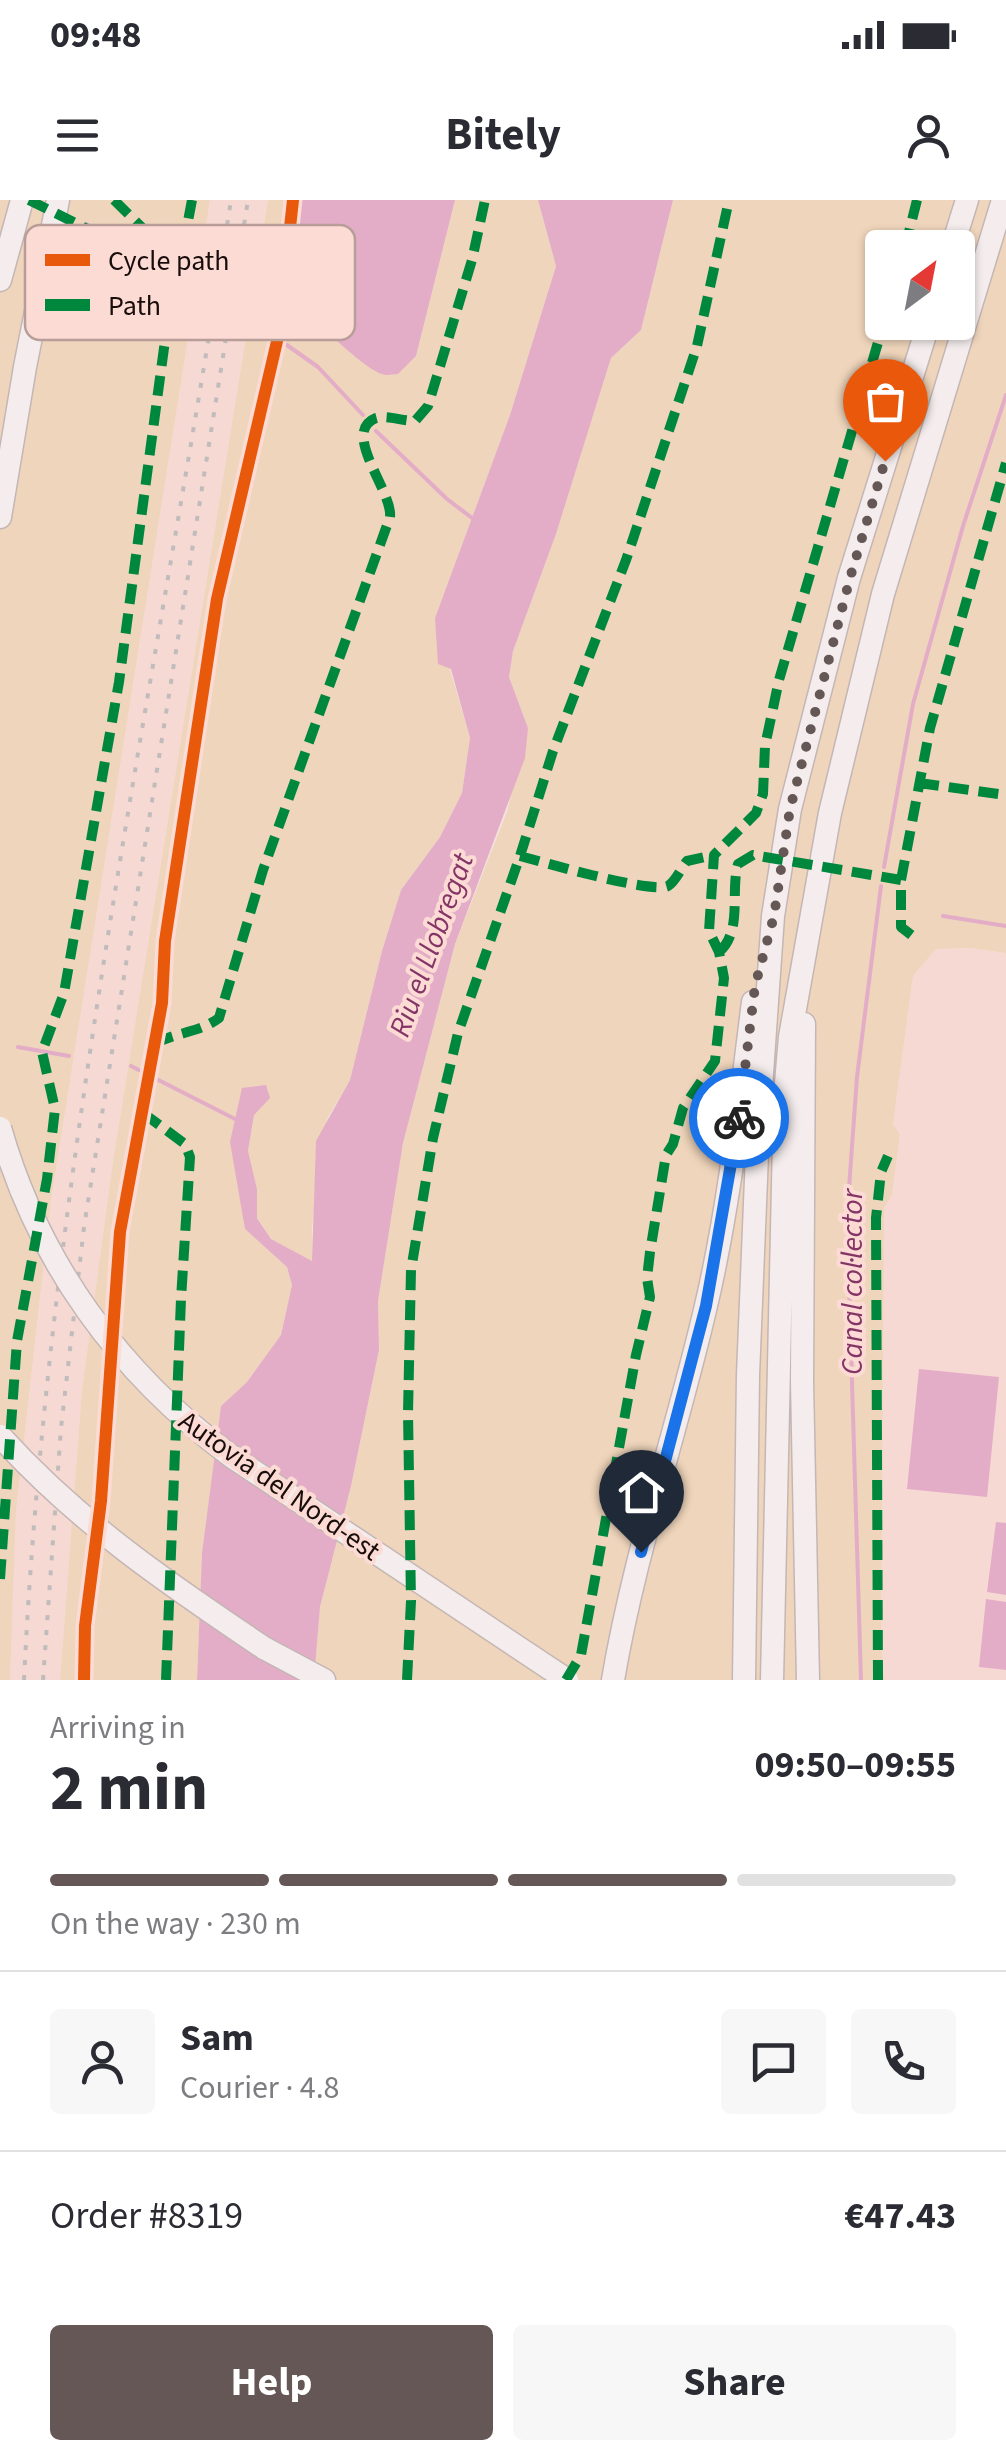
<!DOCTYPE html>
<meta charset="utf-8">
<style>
body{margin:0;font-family:"Source Sans 3",sans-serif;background:#f7f7f7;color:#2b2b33;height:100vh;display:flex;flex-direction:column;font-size:38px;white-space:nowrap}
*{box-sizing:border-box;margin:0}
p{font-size:32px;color:#7c7c81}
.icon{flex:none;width:55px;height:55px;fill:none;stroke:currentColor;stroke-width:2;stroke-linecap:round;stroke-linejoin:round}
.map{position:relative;height:1480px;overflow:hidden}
.details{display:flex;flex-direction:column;background:#fff;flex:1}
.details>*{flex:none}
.needle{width:65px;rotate:32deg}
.fabs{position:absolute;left:865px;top:30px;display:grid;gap:20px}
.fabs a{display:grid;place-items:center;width:110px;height:110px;border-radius:10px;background:#fff;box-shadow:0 2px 8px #0004;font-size:50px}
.pin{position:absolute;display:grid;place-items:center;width:85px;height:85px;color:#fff;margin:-102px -42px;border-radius:50% 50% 50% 0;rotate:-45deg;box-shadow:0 0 10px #0007}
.pin .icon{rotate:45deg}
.courier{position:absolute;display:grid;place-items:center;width:100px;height:100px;margin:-50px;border:8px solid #1a73e8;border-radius:50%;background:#fff;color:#222;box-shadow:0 2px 12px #0007}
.headline em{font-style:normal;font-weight:700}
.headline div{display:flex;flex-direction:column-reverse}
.headline{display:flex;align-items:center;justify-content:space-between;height:170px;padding:0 50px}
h1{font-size:65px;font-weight:700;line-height:75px}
.bar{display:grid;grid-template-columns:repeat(4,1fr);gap:15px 10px;align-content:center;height:120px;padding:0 50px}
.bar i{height:12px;border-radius:8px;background:#e1e1e2}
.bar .selected{background:#655755}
.bar p{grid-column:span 4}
.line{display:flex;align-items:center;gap:25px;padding:0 50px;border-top:2px solid #e1e1e2}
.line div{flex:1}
.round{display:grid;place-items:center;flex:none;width:105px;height:105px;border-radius:10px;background:#f7f7f7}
.primary-button{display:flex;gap:20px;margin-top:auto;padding:20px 50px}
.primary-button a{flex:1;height:115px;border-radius:10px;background:#655755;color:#fff;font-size:40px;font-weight:700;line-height:115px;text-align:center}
.primary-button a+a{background:#f7f7f7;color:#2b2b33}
.status{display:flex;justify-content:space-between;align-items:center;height:70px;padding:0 50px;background:#fff;direction:ltr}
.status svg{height:28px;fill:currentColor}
header{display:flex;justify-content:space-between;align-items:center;height:130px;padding:0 50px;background:#fff;font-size:45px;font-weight:700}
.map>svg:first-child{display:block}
.built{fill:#f7d9d3}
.green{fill:#efd5bb;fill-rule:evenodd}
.water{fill:#e3adc7}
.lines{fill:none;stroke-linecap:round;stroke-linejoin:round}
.stream{stroke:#e3adc7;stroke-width:4}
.highway-casing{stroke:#c4b6b5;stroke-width:25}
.highway{stroke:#f5eded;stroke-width:22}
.rail{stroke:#c0bcbb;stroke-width:4;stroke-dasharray:5 10;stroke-linecap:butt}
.highway-bridge-casing{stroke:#c4b6b5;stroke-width:25;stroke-linecap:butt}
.highway-bridge{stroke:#f5eded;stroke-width:22}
.quiet{stroke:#00873e;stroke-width:10;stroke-dasharray:20 10;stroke-linecap:butt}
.cycleway-casing{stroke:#fcdbd5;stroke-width:19}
.cycleway{stroke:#e8590c;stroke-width:12}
.done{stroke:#655755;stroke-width:10;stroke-dasharray:0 18}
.route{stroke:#1a73e8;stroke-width:12}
.labels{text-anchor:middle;stroke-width:8;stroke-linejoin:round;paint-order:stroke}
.street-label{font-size:28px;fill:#180d0b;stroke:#fcdbd5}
.water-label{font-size:30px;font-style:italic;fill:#853466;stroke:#fcdbd5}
.key{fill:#fcdbd5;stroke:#b89d98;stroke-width:2.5}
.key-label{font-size:28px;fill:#180d0b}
</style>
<div class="status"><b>09:48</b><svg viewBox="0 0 49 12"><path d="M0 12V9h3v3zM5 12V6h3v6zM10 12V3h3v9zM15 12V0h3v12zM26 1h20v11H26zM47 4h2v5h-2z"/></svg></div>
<header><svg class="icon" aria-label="menu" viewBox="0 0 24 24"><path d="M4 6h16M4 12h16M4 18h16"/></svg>Bitely<svg class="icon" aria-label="person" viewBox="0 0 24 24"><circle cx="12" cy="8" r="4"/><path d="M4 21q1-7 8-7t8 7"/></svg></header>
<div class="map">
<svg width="1006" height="1480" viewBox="0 0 1006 1480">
<rect width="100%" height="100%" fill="#f3e1de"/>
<path class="built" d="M 210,0 L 268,0 L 113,961 L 82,1190 L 60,1480 L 10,1480 L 16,1311 L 51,1000 Z
M 970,748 L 1006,753 L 1006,1480 L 884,1480 L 881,1437 L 883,1041 L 884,1008 L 892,995 L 900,934 L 893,924 L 913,776 L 936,749 Z"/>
<path class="green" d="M 0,0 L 210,0 L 51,1000 L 16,1311 L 10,1480 L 0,1480 Z
M 268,0 L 299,0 L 295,31 L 382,174 L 397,174 L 416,156 L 455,0 L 538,0 L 556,66 L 510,215 L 435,418 L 470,538 L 462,593 L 440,637 L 401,690 L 382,751 L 350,880 L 327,919 L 317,981 L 312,1029 L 313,1062 L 271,1039 L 257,1017 L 257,989 L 248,951 L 254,915 L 242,889 L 241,998 L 245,1029 L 287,1067 L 292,1085 L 281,1135 L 247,1182 L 221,1206 L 202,1353 L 197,1480 L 60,1480 L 82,1190 L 113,961 Z
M 673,0 L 1006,0 L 1006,753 L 970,748 L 936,749 L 913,776 L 893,924 L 900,934 L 892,995 L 884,1008 L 881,1437 L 884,1480 L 314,1480 L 320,1407 L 351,1286 L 379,1150 L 378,1101 L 403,943 L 455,744 L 507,612 L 528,528 L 509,477 L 513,451 L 556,334 L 611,158 L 641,130 ZM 882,48 L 958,48 L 958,122 L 882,122 Z"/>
<path class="water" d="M 299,0 L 455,0 L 416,156 L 398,174 C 392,174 387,176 382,174 C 364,169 302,111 297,94 C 290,66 295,29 299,0 Z
M 538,0 L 673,0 L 641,130 L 611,158 L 556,334 L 513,451 L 509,477 L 528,528 L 525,558 L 455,744 L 403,943 L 378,1101 L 379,1150 L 351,1286 L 320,1407 L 314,1480 L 197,1480 L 202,1353 L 221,1206 L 247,1182 L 281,1135 L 292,1085 L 287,1067 L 245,1029 L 230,942 L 242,888 L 266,885 L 270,898 L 254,915 L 248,951 L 257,989 L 257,1018 L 271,1039 L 312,1061 L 316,941 L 350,880 L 382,751 L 401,690 L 440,637 L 462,593 L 470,538 L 451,469 L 438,464 L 435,418 L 510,215 L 556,66 Z
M 919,1169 L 999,1177 L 987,1297 L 907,1289 Z
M 996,1322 L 1006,1323 L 1006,1395 L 987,1392 Z
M 986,1399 L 1006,1402 L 1006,1470 L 979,1467 Z"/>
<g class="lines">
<path class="stream" d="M 86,24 L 191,80
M 253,121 L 318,167 L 363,215
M 376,231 L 447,299 L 476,321
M 884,667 L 913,504 L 963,326 L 1006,195
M 943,716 L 1006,726
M 18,847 L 69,856
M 131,866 L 235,919
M 861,1480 L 847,1016 L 857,877 L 881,686"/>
<g class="highway-casing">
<path id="highway" d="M 952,48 L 967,0
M 0,80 L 22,0
M 0,317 L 25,167 L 58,0
M 804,824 L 802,1181 L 808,1480
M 264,1448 L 324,1480
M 613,1480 C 634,1355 676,1234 705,1110 C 729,1009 740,905 753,802
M 744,1480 L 748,1175 L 758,930 L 773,716 L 790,609 L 849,378 L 929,122
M 772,1480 L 785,895 L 790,837 L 830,613 L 883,394 L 1003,0"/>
</g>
<use href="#highway" class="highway"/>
<path class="rail" d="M 24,1480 C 48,982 154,492 231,0
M 43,1480 L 61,1228 L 84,1027 L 248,0"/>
<g class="highway-bridge-casing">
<path id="highway-bridge" d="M 0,928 C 38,1062 119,1173 231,1256 L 567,1480
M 0,1236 C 79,1323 167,1383 264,1448"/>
</g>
<use href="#highway-bridge" class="highway-bridge"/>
<path class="quiet" d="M 29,0 L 178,74 L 278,134
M 114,0 L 180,65
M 905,48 L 917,0
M 919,583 L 1006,595
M 520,656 C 543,662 652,694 668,686 C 676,681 681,668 687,661 L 714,655
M 901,680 L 930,528 L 1006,263
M 719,752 C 743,731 730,692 738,664 L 753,655 L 901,680 L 901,727 L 919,741
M 154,844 C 176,832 199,833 219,818 L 263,670 L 390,317 C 393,291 340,232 376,218 C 386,215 403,221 415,221 L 428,206 L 472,60 L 485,0
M 143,913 L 185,944 L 190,957 L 181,1099 L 166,1480
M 0,1379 L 17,1141 L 47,979 L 55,909 L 42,852 L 64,793 L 119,482 L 164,148 L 192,0
M 407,1480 L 411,1401 L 408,1213 L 411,1070 L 433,938 L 458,833 L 520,656 L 553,551 L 626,360 L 697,146 L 729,0
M 566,1480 L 581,1455 L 636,1155 L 650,1097 L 647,1078 L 650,1052 L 666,955 L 673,944 L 683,908 L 715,861 L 724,778 L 719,752 L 709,731 L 714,655 L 756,613 L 763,594 L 765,546 L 779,480 L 884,122
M 878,1480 L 876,1018 L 881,972 L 888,956"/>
<g class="cycleway-casing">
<path id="cycleway" d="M 84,1480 L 85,1426 L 101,1301 L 120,1032 L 162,803 L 165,741 L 217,399 L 278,137 L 293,0"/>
</g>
<use href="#cycleway" class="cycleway"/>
</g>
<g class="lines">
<path class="done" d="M 739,918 L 755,786 L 774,716 L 790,609 L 850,378 L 885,261"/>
<path class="route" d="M 641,1352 L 706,1106 L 739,918"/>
</g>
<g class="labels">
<g class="street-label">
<text transform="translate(280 1285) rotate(35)" y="10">Autovia del Nord-est</text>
</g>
<g class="water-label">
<text transform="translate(431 745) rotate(-70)" y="10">Riu el Llobregat</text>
<text transform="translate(852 1082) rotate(-90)" y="10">Canal col·lector</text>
</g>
</g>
<rect x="25" y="25" width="330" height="115" rx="15" class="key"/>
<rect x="45" y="54" width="45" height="12" fill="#e8590c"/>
<rect x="45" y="99" width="45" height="12" fill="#00873e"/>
<g class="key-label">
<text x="108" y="70">Cycle path</text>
<text x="108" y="115">Path</text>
</g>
</svg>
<div class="fabs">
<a><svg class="needle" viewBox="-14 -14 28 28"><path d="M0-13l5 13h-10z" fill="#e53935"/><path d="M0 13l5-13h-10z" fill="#7c7c81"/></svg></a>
</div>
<div class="pin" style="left:885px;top:261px;background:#ea580c"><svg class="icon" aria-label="bag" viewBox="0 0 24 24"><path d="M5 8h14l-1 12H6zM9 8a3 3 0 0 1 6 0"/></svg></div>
<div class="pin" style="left:641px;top:1352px;background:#1f2937"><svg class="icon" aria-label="home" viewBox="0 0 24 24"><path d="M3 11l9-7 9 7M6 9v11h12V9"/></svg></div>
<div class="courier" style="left:739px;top:918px"><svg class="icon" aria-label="bike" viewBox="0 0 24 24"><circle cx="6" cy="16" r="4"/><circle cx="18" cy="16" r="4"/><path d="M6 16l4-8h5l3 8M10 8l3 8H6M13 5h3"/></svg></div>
</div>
<section class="details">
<div class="headline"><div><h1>2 min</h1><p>Arriving in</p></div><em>09:50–09:55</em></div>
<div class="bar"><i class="selected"></i><i class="selected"></i><i class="selected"></i><i></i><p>On the way · 230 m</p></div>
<div class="line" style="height:180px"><a class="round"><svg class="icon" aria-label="person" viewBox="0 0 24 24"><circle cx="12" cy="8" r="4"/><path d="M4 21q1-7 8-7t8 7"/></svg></a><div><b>Sam</b><p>Courier · 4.8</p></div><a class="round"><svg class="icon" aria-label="chat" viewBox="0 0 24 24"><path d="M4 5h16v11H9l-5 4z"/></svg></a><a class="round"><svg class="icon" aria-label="phone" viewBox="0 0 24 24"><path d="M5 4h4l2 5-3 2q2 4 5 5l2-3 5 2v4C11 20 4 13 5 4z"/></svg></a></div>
<div class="line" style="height:130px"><div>Order #8319</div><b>€47.43</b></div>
<div class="primary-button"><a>Help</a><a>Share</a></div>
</section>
